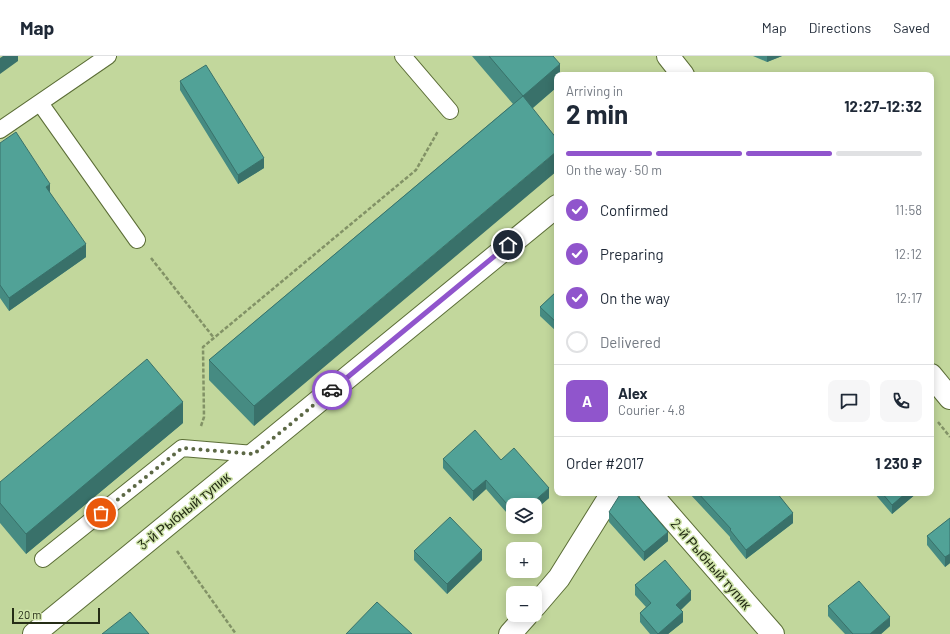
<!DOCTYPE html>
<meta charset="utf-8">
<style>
body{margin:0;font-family:Barlow,sans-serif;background:#f6f6f7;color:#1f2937;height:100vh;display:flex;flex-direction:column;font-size:15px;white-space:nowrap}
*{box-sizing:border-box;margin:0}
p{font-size:13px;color:#747a83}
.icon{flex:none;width:22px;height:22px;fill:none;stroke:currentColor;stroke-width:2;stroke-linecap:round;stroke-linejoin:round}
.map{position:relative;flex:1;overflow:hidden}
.details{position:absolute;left:554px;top:16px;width:380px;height:424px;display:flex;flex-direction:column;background:#fff;border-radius:8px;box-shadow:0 2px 10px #0003}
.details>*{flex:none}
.buttons{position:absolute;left:506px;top:442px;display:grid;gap:8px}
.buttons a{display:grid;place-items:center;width:36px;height:36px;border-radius:8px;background:#fff;box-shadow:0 2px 10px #0003;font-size:20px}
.scale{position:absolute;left:12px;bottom:10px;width:88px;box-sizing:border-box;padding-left:4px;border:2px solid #252d16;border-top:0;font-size:11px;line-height:14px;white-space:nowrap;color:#252d16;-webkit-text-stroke:3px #cfe4a9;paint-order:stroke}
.pin{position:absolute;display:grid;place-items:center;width:34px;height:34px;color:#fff;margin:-17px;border:2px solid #fff;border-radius:50%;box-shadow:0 1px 4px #0007}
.courier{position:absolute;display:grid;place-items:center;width:40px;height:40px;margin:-20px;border:3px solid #9055cc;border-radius:50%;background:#fff;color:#222;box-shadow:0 1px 5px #0007}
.overview em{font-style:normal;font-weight:700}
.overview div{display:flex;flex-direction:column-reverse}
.overview{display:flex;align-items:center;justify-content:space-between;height:68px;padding:0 12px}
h1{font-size:26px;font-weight:700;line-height:30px}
.bar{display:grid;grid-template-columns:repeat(4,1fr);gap:6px 4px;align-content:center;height:48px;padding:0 12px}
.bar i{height:5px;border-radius:3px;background:#e0e1e3}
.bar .current{background:#9055cc}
.bar p{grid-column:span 4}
.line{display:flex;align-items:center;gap:10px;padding:0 12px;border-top:1px solid #e0e1e3}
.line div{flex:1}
.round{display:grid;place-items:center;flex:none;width:42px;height:42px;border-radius:8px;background:#f6f6f7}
ol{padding:0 12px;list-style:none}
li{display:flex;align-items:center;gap:12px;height:44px}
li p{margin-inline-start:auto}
li .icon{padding:4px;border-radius:50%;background:#9055cc;color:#fff;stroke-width:4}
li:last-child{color:#747a83}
li i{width:22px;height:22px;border:2px solid #e0e1e3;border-radius:50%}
header{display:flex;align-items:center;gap:24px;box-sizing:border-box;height:56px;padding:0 20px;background:#fff;border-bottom:1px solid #e0e1e3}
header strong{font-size:19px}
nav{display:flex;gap:22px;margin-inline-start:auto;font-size:14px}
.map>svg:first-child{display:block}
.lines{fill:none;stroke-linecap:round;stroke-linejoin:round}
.service-casing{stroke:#5b6d36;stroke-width:18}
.minor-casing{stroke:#5b6d36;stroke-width:24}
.tertiary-casing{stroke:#5b6d36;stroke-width:24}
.path{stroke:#829266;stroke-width:2.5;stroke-dasharray:4 2;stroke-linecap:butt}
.service{stroke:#fff;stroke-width:16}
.minor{stroke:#fff;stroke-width:22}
.tertiary{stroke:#fff;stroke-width:22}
.wall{fill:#468b82}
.shaded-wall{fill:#39716a}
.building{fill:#51a297;stroke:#39716a}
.done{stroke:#5c6845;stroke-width:4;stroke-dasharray:0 7.2}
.route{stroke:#9055cc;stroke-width:5}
.labels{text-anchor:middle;stroke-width:3;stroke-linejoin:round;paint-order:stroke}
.street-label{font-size:14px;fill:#252d16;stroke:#cfe4a9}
</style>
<header>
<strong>Map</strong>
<nav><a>Map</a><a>Directions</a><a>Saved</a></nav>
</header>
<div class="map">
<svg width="950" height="578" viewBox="0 0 950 578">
<rect width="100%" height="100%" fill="#c2d79c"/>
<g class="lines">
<g class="service-casing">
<path id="service" d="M 403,0 L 450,55
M 40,47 L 137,184
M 0,74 L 108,0
M 43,503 L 182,392 L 254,398"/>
</g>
<g class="minor-casing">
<path id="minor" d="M 650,437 L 773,578
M 535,550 L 559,522 L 612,437
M 34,578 L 557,150
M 510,578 L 527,559"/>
</g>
<g class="tertiary-casing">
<path id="tertiary" d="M 668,0 L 683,19
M 931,319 L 950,342"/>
</g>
<path class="path" d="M 151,202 L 214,282
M 938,366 L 950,381
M 201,370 L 204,361 L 203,291 L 416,114 L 438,75
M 177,495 L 236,578"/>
<use href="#service" class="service"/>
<use href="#minor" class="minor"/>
<use href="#tertiary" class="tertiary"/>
</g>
<path class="wall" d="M 472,0 L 553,0 L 560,19 L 557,31 L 533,52 L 254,370 L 209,324 L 209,304 L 513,48 Z
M 753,0 L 782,0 L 767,6 Z
M 180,25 L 264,112 L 238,128 L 180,34 Z
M 0,87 L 50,137 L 86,201 L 9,255 L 0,242 Z
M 557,235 L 557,276 L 540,260 L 540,251 Z
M 183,367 L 26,498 L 0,467 L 0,426 Z
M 443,403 L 501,404 L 549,442 L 535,454 L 535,449 L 513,449 L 513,464 L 486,433 L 473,445 L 443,412 Z
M 689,437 L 777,437 L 793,467 L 746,503 L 730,483 L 730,481 Z
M 874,437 L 917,437 L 892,458 Z
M 609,456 L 668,485 L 644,505 L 609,466 Z
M 950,462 L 950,507 L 945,511 L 927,489 L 927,480 Z
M 414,495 L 482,504 L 447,538 L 414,504 Z
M 635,529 L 691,544 L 681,554 L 683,566 L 668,578 L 650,578 L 640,566 L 640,557 L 646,551 L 635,539 Z
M 828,550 L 890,570 L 881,578 L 845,578 L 828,560 Z"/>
<path class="shaded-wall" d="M 3,0 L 18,0 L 18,5 L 0,18 L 0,2 Z
M 767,0 L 782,0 L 767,6 Z
M 560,8 L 560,19 L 557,19 L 557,31 L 523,60 L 523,40 Z
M 557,95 L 557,115 L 254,370 L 254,350 Z
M 264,102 L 264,112 L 238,128 L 238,119 Z
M 50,128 L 50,141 L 46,131 Z
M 86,188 L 86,201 L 9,255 L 9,242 Z
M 183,346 L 183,367 L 26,498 L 26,478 Z
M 486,424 L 486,433 L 473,445 L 473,435 Z
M 549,432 L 549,442 L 535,454 L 535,449 L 530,449 Z
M 906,437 L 917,437 L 892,458 L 892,449 Z
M 793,457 L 793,467 L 746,503 L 746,494 Z
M 668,476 L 668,485 L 644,505 L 644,496 Z
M 482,494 L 482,504 L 447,538 L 447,528 Z
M 950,498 L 950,507 L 945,511 L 945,501 Z
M 691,535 L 691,544 L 676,558 L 676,549 Z
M 683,556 L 683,566 L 668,578 L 658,578 Z
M 890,561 L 890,570 L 881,578 L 870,578 Z"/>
<path class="building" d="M 489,0 L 553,0 L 560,8 L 523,40 Z
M 206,9 L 264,102 L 238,119 L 180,25 Z
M 523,40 L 557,83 L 557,95 L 254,350 L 209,304 Z
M 16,76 L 50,128 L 46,131 L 86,188 L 9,242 L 0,229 L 0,87 Z
M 557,235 L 557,267 L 540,251 Z
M 147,303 L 183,346 L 26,478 L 0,447 L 0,426 Z
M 475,374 L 501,404 L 514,392 L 549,432 L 530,449 L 513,449 L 513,455 L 486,424 L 473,435 L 443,403 Z
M 621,437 L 635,437 L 668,476 L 644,496 L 609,456 Z
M 698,437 L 777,437 L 793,457 L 746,494 L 730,474 L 731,473 Z
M 882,437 L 906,437 L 892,449 Z
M 450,461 L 482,494 L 447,528 L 414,495 Z
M 950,462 L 950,498 L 945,501 L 927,480 Z
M 665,504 L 691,535 L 676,549 L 683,556 L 658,578 L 640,557 L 651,547 L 635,529 Z
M 859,525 L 890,561 L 870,578 L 853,578 L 828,550 Z
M 377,546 L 412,578 L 346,578 Z
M 130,556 L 149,578 L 102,578 Z"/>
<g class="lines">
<path class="done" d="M 101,457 L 182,392 L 254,398 L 332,334"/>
<path class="route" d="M 332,334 L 508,189"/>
</g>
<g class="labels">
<g class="street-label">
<text transform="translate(184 455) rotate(-39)" y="5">3-й Рыбный тупик</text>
<text transform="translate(711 508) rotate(49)" y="5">2-й Рыбный тупик</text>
</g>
</g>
</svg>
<div class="buttons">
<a><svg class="icon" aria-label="layers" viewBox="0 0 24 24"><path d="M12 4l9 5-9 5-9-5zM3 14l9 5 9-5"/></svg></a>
<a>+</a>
<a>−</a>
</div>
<div class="scale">20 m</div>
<div class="pin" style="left:101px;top:457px;background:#ea580c"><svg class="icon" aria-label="bag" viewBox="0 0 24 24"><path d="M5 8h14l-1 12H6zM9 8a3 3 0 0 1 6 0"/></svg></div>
<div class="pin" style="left:508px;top:189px;background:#1f2937"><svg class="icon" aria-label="home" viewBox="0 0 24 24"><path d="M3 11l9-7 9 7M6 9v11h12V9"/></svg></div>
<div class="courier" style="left:332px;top:334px"><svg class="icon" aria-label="car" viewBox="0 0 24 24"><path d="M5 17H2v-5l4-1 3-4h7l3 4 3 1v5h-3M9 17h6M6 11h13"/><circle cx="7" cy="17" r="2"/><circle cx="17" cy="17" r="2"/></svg></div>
<section class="details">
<div class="overview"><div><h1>2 min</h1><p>Arriving in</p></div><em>12:27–12:32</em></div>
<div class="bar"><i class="current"></i><i class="current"></i><i class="current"></i><i></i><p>On the way · 50 m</p></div>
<ol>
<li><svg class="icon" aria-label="check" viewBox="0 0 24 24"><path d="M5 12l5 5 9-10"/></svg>Confirmed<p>11:58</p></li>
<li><svg class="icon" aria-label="check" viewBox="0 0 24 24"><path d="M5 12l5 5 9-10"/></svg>Preparing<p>12:12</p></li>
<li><svg class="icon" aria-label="check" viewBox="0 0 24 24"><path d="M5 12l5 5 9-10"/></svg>On the way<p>12:17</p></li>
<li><i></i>Delivered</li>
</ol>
<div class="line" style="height:72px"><b class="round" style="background:#9055cc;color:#fff">A</b><div><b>Alex</b><p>Courier · 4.8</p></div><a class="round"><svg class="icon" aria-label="chat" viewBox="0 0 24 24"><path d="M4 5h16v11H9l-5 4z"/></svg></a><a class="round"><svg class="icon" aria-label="phone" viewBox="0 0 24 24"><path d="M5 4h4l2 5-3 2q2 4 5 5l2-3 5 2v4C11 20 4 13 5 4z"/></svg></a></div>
<div class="line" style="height:52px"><div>Order #2017</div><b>1 230 ₽</b></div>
</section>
</div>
